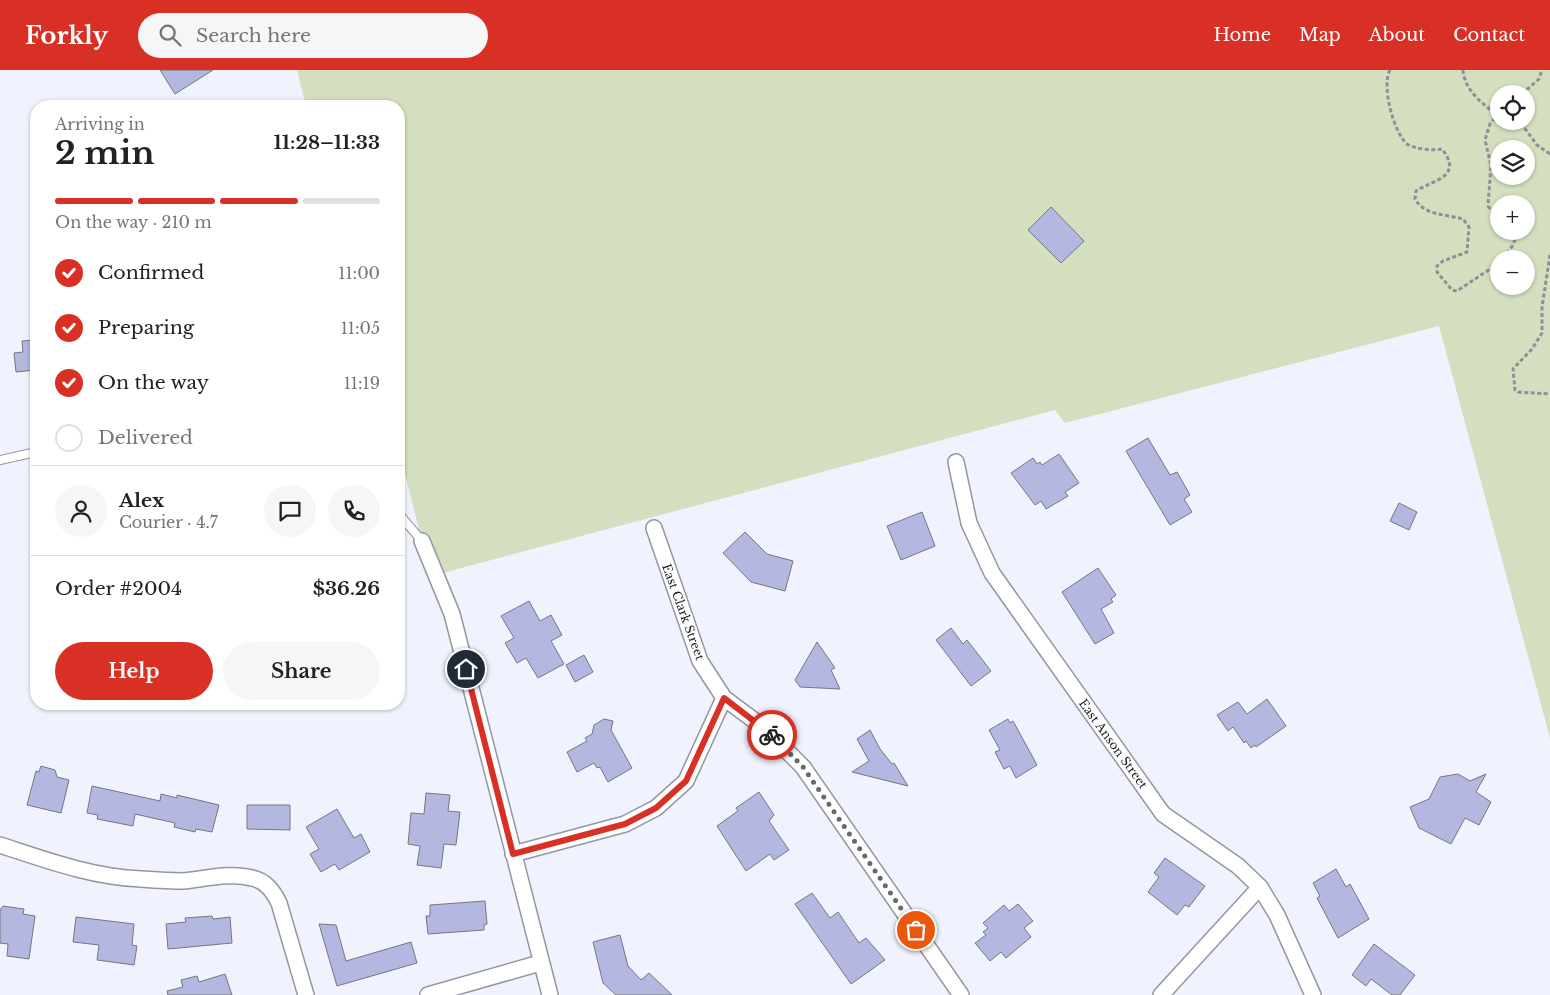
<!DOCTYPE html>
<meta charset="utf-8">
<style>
body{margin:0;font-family:"Libre Baskerville",serif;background:#f6f6f6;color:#222;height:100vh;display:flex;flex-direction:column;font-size:19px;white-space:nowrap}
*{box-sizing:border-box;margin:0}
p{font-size:16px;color:#767676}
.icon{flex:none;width:28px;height:28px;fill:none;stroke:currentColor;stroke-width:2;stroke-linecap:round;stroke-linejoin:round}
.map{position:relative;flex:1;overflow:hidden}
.details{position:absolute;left:30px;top:30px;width:375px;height:610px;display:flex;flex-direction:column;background:#fff;border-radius:20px;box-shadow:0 1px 4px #0004}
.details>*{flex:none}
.controls{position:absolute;left:1490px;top:15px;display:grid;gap:10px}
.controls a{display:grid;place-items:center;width:45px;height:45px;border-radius:50%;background:#fff;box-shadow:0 1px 4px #0004;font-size:25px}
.pin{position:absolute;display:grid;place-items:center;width:42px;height:42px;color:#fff;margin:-21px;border:2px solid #fff;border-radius:50%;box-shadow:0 1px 5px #0007}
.courier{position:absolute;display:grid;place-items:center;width:50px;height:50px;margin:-25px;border:4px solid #d93025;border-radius:50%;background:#fff;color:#222;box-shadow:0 1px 6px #0007}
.overview em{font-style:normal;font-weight:800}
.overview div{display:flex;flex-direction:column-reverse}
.overview{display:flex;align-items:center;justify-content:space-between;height:85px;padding:0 25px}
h1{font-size:32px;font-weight:800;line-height:38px}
.bar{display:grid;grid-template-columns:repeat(4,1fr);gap:8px 5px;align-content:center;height:60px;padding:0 25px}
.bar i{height:6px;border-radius:4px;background:#e0e0e0}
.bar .selected{background:#d93025}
.bar p{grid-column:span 4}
.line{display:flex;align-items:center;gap:12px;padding:0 25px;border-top:1px solid #e0e0e0}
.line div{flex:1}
.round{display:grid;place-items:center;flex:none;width:52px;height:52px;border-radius:26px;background:#f6f6f6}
ol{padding:0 25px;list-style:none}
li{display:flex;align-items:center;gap:15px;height:55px}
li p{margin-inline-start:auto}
li .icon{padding:5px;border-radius:50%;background:#d93025;color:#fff;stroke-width:4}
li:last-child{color:#767676}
li i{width:28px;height:28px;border:2px solid #e0e0e0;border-radius:50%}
.primary-button{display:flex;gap:10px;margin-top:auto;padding:10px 25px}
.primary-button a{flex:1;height:58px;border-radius:30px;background:#d93025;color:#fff;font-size:20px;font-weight:800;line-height:58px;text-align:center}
.primary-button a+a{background:#f6f6f6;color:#222}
header{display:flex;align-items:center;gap:30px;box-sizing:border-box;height:70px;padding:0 25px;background:#d93025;color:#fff}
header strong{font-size:24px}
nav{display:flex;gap:28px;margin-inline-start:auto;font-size:18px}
.search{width:350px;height:45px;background:#f6f6f6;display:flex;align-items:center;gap:12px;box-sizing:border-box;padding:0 18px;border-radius:28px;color:#767676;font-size:19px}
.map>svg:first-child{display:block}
.green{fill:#d3dfbe;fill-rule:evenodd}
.building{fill:#b4b8e0;stroke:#757681}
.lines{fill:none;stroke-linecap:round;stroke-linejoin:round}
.lane-casing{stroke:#9397a1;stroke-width:10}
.street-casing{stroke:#9397a1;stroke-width:18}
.path{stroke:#8d9097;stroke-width:3;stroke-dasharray:4 2.5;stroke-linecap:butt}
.lane{stroke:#fff;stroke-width:8}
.street{stroke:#fff;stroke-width:15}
.done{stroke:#66686e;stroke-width:5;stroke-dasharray:0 9}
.route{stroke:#d93025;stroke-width:6}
.labels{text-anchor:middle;stroke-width:4;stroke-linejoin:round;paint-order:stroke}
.street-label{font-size:12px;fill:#1b1d21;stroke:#fff}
</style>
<header>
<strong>Forkly</strong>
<div class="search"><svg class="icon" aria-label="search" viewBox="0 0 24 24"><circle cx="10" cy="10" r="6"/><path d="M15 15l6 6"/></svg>Search here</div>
<nav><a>Home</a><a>Map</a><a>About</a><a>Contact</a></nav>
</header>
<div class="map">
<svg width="1550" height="925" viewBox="0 0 1550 925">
<rect width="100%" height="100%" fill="#f0f3fd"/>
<path class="green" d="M 297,0 L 1550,0 L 1550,668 L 1439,256 L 1065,353 L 1055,340 L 435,505 L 422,471 L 399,380 L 399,36 L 306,36 ZM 1499,24 L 1526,24 L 1526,51 L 1499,51 ZM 1499,79 L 1526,79 L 1526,106 L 1499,106 ZM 1499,134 L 1526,134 L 1526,161 L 1499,161 ZM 1499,189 L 1526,189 L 1526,216 L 1499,216 Z"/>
<path class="building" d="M 160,0 L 213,0 L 175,24 Z
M 1051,137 L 1084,171 L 1061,193 L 1028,160 Z
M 36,270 L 36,300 L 16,302 L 14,283 L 23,282 L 22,271 Z
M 1148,368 L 1170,405 L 1177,402 L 1190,425 L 1184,429 L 1192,442 L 1170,455 L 1126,381 Z
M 1059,384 L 1079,413 L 1065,422 L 1068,426 L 1046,439 L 1041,431 L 1035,435 L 1011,403 L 1033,388 L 1037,394 L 1040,392 L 1042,395 Z
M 1399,433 L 1417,442 L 1409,460 L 1390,451 Z
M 922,442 L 935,476 L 901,490 L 887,456 Z
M 745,462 L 767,484 L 793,491 L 785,521 L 751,512 L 723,483 Z
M 1098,498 L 1116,525 L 1111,529 L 1113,532 L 1101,539 L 1114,563 L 1095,574 L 1062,522 Z
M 529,531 L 540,551 L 551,545 L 562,565 L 551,571 L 564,594 L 538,608 L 526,588 L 517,593 L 505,573 L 514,568 L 501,546 Z
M 951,558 L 963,574 L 967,570 L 991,601 L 971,616 L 936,570 Z
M 817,572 L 835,598 L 831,600 L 840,619 L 800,617 L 795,610 Z
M 584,585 L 593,602 L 575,612 L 566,595 Z
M 1267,629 L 1286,656 L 1256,677 L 1255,675 L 1251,678 L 1246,671 L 1244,673 L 1233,657 L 1228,661 L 1217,645 L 1238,632 L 1247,644 Z
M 604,649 L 613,651 L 611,660 L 632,698 L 608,712 L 600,697 L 597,698 L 594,693 L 577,702 L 567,682 L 587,671 L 585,668 L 592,664 L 594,655 Z
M 1008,649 L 1010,653 L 1013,651 L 1037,695 L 1016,708 L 1010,696 L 1004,699 L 995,682 L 1000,680 L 989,660 Z
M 870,660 L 880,679 L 892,694 L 894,693 L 908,716 L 852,702 L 869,691 L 857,669 Z
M 41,696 L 55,700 L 57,707 L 69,710 L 61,743 L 27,735 L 36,701 L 39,702 Z
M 1458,704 L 1470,711 L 1486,704 L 1476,722 L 1491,732 L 1479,755 L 1465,748 L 1451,774 L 1419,758 L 1410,737 L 1429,729 L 1440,707 Z
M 92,716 L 160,731 L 161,724 L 177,728 L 177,725 L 219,735 L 212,762 L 196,759 L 195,762 L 174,757 L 175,753 L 135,744 L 133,756 L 97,749 L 98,745 L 87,743 Z
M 759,722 L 774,745 L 769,751 L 789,780 L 774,790 L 770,784 L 746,801 L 717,756 L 738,741 L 736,738 Z
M 426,723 L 450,725 L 448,741 L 460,742 L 456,775 L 444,774 L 441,798 L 417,795 L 420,776 L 408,774 L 411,743 L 424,744 Z
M 247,735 L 290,735 L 290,760 L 247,759 Z
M 337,739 L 354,768 L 361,764 L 370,782 L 339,800 L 335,794 L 321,802 L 310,784 L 319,779 L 306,757 Z
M 1165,788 L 1205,816 L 1189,837 L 1185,835 L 1177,845 L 1148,822 L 1159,807 L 1154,803 Z
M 1336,799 L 1346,817 L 1350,814 L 1369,849 L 1338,868 L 1317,828 L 1320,826 L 1313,813 Z
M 812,823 L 830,848 L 838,842 L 859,873 L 866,868 L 885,890 L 851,914 L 795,834 Z
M 485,831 L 487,854 L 484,855 L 484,860 L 428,864 L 426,846 L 430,846 L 430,835 Z
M 1018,834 L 1033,851 L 1024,858 L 1031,867 L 1006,888 L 1001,882 L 990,891 L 975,873 L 986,865 L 983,862 L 988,858 L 983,853 L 1004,835 L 1009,841 Z
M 3,836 L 24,839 L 23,844 L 35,846 L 29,889 L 7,886 L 8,874 L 0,873 L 0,840 Z
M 212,846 L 213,849 L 230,847 L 232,873 L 168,879 L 166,854 L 186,852 L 185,848 Z
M 76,847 L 134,854 L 132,875 L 137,876 L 134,895 L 97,890 L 99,875 L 73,872 Z
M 319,854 L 336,855 L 346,891 L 411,872 L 417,893 L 337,916 Z
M 620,865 L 628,896 L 641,910 L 649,903 L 672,925 L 616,925 L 603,913 L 593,872 Z
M 1374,874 L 1415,905 L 1400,925 L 1392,925 L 1371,909 L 1366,916 L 1352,905 Z
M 225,904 L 232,925 L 168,925 L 167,921 L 183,917 L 181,910 L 197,906 L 199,912 Z"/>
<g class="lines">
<g class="lane-casing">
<path id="lane" d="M 0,390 L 36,382
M 399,444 L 422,471"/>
</g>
<g class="street-casing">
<path id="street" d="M 956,392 L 969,453 L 992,503 L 1163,744 L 1238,796 L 1260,817 L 1277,845 L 1313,925
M 654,458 L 700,591 L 724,628 L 763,657 L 803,697 L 961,925
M 422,471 L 452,544 L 550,925
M 0,775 C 46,790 92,807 141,809 C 155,810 169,811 183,811 C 204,809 231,802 252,808 C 266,811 273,821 279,833 L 306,925
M 513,784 L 625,754 L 656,738 L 686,711 L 724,628
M 428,925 L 540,893
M 1161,925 L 1260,817"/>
</g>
<path class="path" d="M 1390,0 C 1381,16 1394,63 1407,74 C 1414,79 1434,81 1442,79 C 1464,107 1433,110 1416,121 L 1415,129 C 1425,146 1446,144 1463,149 L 1469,157 L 1467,182 L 1443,191 L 1437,196 L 1437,202 L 1452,220 L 1457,221 L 1499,193
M 1463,0 C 1464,19 1483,36 1498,44
M 1522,24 L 1539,9 L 1542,0
M 1499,43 L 1490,54 L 1485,70 L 1491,95 L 1488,136 L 1492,142 L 1499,145
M 1514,51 L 1523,56 L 1537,75 L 1550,84
M 1526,139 L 1530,140 L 1531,144 L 1526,150
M 1550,185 L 1542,237 L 1542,263 L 1532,279 L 1513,299 L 1515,320 L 1518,322 L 1550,324
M 1503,189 L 1513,175 L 1518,161"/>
<use href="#lane" class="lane"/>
<use href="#street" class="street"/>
</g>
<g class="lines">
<path class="done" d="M 772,665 L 803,697 L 916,860"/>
<path class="route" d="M 466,599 L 513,784 L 625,754 L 656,738 L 686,711 L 724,628 L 772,665"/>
</g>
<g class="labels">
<g class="street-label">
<text transform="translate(683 542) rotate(70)" y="4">East Clark Street</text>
<text transform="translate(1113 674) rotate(54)" y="4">East Anson Street</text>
</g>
</g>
</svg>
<div class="controls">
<a><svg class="icon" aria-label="locate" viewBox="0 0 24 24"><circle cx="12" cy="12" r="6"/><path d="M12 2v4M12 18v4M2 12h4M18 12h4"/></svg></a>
<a><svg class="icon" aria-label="layers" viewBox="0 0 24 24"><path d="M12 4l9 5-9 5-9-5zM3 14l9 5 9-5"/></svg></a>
<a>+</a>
<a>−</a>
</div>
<div class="pin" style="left:916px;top:860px;background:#ea580c"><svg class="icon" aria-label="bag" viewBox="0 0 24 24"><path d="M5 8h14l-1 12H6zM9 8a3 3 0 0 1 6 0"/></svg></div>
<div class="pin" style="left:466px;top:599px;background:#1f2937"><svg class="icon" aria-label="home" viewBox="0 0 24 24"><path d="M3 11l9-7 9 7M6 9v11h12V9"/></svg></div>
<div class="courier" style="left:772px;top:665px"><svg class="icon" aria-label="bike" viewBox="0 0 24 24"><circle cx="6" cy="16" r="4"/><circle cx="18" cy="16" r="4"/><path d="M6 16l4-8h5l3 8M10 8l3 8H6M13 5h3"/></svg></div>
<section class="details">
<div class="overview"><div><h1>2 min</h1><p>Arriving in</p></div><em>11:28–11:33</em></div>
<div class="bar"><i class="selected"></i><i class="selected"></i><i class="selected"></i><i></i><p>On the way · 210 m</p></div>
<ol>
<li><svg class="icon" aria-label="check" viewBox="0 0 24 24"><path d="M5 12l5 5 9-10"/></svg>Confirmed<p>11:00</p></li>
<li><svg class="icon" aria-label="check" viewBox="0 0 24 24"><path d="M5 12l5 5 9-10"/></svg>Preparing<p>11:05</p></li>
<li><svg class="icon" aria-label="check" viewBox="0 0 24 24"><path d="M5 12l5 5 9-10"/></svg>On the way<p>11:19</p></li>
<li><i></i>Delivered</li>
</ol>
<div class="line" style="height:90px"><a class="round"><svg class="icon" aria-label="person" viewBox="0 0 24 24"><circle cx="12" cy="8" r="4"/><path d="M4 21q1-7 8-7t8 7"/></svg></a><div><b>Alex</b><p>Courier · 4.7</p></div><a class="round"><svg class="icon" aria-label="chat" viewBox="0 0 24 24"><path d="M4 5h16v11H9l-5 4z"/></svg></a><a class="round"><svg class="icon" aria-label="phone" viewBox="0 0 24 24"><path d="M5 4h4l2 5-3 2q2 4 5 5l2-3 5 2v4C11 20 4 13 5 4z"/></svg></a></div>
<div class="line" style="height:65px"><div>Order #2004</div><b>$36.26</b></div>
<div class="primary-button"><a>Help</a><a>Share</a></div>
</section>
</div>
